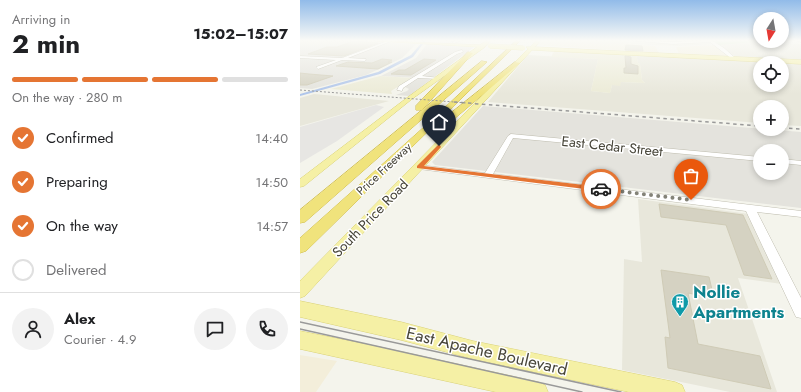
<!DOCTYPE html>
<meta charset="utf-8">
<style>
body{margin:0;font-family:Jost,sans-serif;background:#f2f2f2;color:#202124;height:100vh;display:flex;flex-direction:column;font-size:15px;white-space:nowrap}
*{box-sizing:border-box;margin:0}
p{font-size:13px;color:#757577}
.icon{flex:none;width:22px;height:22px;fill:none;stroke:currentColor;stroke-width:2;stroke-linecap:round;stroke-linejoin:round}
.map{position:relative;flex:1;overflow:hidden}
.drawer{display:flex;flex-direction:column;background:#fff;width:300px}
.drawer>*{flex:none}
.needle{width:26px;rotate:191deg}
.tools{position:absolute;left:453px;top:12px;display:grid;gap:8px}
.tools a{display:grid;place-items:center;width:36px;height:36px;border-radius:50%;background:#fff;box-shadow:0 2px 6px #0003;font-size:20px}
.pin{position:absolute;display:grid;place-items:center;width:34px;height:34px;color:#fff;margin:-41px -17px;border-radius:50% 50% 50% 0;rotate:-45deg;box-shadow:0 0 4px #0007}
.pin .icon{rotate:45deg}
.courier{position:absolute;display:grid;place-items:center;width:40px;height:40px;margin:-20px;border:3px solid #e57533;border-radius:50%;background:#fff;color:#222;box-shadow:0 1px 5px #0007}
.head em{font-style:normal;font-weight:700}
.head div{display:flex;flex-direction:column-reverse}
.head{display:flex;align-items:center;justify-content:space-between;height:68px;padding:0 12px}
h1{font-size:26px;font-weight:700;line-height:30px}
.bar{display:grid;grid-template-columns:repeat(4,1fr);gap:6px 4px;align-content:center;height:48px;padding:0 12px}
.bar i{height:5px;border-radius:3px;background:#e0e0e0}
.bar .selected{background:#e57533}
.bar p{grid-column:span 4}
.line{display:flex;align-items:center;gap:10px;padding:0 12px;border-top:1px solid #e0e0e0}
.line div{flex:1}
.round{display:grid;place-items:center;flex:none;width:42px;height:42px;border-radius:21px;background:#f2f2f2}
ol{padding:0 12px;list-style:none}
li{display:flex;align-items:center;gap:12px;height:44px}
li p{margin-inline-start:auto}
li .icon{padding:4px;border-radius:50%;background:#e57533;color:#fff;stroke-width:4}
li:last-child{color:#757577}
li i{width:22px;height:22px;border:2px solid #e0e0e0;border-radius:50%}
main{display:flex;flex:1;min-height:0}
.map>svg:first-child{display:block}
.residential{fill:#e8e7db;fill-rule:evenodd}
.commercial{fill:#f3eeda}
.industrial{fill:#e4e3dd;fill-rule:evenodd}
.education{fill:#ecebd7}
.green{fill:#c7e4b9}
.parking{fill:#e7e6e3}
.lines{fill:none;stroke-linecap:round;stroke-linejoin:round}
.canal{fill:#afc5ea;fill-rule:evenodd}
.building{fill:#d5d2c2;stroke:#cfcbb6}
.minor-casing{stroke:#bfbdaf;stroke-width:1}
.major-casing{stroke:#d9d176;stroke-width:1}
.highway-casing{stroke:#cfbc4c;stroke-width:1}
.minor{fill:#fff;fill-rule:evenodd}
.major{fill:#f5f0a5;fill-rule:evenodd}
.highway{fill:#f0e37c;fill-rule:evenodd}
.tram{stroke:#999;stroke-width:1.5}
.rail-far1{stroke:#999;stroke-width:1;stroke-dasharray:2 2;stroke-linecap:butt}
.rail{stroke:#999;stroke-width:1.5;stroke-dasharray:3.5 3.5;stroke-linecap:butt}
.major-bridge-casing{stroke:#d9d176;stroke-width:5;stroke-linecap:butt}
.major-bridge{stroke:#f5f0a5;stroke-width:4.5}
.route{fill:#e57533}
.done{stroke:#848378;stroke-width:4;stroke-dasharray:0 7.2}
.labels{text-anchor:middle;stroke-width:3;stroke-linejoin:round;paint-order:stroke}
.far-street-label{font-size:12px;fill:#48463a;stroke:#fff}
.street-label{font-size:14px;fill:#48463a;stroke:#fff}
.near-culture-label{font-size:17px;font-weight:bold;fill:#0d838f;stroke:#fff;text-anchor:start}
.near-street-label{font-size:17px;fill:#48463a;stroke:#fff}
</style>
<main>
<section class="drawer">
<div class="head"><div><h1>2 min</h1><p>Arriving in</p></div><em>15:02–15:07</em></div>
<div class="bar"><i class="selected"></i><i class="selected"></i><i class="selected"></i><i></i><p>On the way · 280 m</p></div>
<ol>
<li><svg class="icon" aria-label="check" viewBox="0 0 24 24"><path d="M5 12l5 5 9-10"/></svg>Confirmed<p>14:40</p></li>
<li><svg class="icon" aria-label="check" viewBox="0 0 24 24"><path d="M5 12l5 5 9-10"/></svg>Preparing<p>14:50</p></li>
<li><svg class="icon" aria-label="check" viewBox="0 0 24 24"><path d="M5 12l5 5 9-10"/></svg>On the way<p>14:57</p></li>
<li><i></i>Delivered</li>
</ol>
<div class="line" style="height:72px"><a class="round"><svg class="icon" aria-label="person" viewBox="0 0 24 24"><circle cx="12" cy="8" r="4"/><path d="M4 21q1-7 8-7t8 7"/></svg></a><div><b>Alex</b><p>Courier · 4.9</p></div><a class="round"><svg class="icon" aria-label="chat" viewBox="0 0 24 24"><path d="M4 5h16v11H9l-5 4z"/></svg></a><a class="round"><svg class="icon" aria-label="phone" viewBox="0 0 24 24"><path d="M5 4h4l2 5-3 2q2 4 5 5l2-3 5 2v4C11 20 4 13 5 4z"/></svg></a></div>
</section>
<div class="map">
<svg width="501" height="392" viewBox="0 0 501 392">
<rect width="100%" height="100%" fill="#f4f4ec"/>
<path class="residential" d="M 331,40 L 407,40 L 412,44 L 380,46 L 331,44 Z
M 459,42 L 501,44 L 501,60 L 434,56 L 420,45 Z
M 336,54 L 501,62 L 501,126 L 482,125 L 482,107 L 460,107 L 460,123 L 188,102 L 228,55 L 298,59 L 291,91 L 310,93 L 312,85 L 320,82 L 345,83 L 342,80 L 340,64 L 338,63 ZM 460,63 L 482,63 L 482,85 L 460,85 Z
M 14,94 L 89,101 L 0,126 L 0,98 Z
M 338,199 L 449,214 L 482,284 L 438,278 L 477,392 L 430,392 L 322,370 L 324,259 L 342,262 Z"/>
<path class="commercial" d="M 241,40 L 326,40 L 329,44 L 355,46 L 359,53 L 237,45 Z
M 414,45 L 428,56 L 379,54 L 376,47 Z
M 0,355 L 37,361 L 16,392 L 0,392 Z"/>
<path class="industrial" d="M 0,40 L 45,40 L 116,44 L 102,58 L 79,69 L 66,75 L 12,89 L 0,88 Z
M 127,44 L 174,47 L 109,96 L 96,95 L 107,91 L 109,89 L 105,87 L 118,78 L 81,76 L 116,58 Z
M 183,106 L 501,132 L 501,208 L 135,165 L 132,162 ZM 460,151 L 482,151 L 482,173 L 460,173 Z"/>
<path class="education" d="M 255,50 L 336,54 L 338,63 L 340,64 L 342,80 L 345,83 L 321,82 L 320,86 L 312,85 L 310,93 L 291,91 L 298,59 L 251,57 Z
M 80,76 L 112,78 L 91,91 L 92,94 L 31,89 Z"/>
<path class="green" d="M 412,40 L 450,40 L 454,42 L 420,45 Z"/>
<path class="parking" d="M 76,105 L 84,107 L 37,141 L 0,163 L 0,127 Z"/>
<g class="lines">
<path class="canal" d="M 124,40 L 126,40 L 113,57 L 80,74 L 0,96 L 0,94 L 78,72 L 111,55 Z"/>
</g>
<path class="building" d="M 54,41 L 78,43 L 44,56 L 8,54 L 27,47 L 37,47 Z
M 326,45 L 342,46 L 343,51 L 325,50 Z
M 325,56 L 331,57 L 331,64 L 338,66 L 338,74 L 324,73 L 324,68 L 326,68 Z
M 82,59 L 92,60 L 88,62 L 92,62 L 78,69 L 36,66 L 48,62 L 72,63 Z
M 124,59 L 136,60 L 111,75 L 91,74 L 99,70 L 105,70 Z
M 0,73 L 9,74 L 33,76 L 7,85 L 0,85 Z
M 359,204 L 443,215 L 472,279 L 444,275 L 426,225 L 361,217 Z
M 361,270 L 409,277 L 414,298 L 388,293 L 398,344 L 460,356 L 471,389 L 368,368 L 365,337 L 370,338 Z"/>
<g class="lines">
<g class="minor-casing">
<path id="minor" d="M 90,40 L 94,40 L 48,58 L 66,59 L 65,61 L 42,60 L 18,69 L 16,67 L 36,60 L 0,58 L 0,56 L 42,58 Z
M 159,40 L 163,40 L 154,43 L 152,42 Z
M 327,40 L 373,42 L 411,40 L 424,48 L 435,58 L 432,59 L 410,42 L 373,44 Z
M 496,40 L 501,40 L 501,42 Z
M 162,50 L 163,52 L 157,54 L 122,76 L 139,78 L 139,79 L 118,78 L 103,88 L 102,91 L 97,90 L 99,86 L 155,52 Z
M 211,134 L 460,157 L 460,161 L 213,138 L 193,174 L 501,211 L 501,217 L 457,212 L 501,298 L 501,318 L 496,317 L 446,211 L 119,169 L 115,167 L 119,165 L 185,173 L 208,136 Z
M 482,159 L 501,161 L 501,165 L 482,163 Z"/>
</g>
<g class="major-casing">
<path id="major" d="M 61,40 L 180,45 L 187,40 L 191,40 L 185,47 L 112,99 L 4,186 L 0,187 L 0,179 L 108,97 L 177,47 Z
M 237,40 L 241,40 L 235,47 L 501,60 L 501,64 L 232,50 L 5,296 L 0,298 L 0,281 L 228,49 L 226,47 L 230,47 Z
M 0,301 L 101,322 L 173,341 L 375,382 L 382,385 L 385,392 L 329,392 L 173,359 L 101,340 L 0,317 Z
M 0,331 L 80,347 L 238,382 L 245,385 L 248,392 L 196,392 L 0,349 Z"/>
</g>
<g class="highway-casing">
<path id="highway" d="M 217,40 L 221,40 L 6,251 L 0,253 L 0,238 L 124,127 Z
M 168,52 L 173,53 L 122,110 L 116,110 L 116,106 Z
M 182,61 L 187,62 L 5,222 L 0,223 L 0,210 Z
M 215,62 L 220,63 L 147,125 L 141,125 L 141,121 Z"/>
</g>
<use href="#minor" class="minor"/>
<use href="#major" class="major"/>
<use href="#highway" class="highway"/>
<path class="tram" d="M 0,322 L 321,392
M 0,329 L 282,392"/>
<path class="rail-far1" d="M 0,90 L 167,103"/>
<path class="rail" d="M 154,102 L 460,126
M 482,128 L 501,129"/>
<g class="major-bridge-casing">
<path id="major-bridge" d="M 190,46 L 223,48"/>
</g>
<use href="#major-bridge" class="major-bridge"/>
</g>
<linearGradient id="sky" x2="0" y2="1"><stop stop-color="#91bbe9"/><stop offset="0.43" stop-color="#fafaf6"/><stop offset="1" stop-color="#fafaf6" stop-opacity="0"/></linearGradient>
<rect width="501" height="94" fill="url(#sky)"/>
<path class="route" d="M 139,144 L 141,147 L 124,166 L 301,187 L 304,189 L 301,191 L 117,168 L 117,166 Z"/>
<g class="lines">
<path class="done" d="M 301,189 L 391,200"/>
</g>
<defs>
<g id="building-pin" transform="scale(0.9)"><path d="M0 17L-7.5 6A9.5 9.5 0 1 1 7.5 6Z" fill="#0f9aa8" stroke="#fff"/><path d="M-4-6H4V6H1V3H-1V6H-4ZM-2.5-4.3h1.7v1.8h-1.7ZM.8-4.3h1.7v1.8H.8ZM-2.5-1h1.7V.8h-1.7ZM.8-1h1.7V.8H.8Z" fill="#fff"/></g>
</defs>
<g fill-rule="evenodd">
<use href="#building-pin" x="380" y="302"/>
</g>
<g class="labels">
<g class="far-street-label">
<text transform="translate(84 169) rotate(-43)" y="4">Price Freeway</text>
</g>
<g class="street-label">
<text transform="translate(312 146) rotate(6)" y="5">East Cedar Street</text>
<text transform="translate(70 218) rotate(-46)" y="5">South Price Road</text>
</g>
<g class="near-culture-label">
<text x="393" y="298">Nollie<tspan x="393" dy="20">Apartments</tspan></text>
</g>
<g class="near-street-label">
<text transform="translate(187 351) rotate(13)" y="6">East Apache Boulevard</text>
</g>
</g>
</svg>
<div class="tools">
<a><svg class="needle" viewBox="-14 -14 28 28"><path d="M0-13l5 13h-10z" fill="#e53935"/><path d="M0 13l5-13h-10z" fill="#757577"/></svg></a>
<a><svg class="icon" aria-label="locate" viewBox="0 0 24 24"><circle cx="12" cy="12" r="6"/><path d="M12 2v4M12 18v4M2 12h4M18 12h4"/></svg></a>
<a>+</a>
<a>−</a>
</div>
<div class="pin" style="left:391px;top:200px;background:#ea580c"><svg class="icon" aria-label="bag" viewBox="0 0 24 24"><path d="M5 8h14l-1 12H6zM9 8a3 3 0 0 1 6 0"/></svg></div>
<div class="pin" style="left:139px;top:146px;background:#1f2937"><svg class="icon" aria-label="home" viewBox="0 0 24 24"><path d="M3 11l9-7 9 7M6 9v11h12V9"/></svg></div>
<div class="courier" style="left:301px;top:189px"><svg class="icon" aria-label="car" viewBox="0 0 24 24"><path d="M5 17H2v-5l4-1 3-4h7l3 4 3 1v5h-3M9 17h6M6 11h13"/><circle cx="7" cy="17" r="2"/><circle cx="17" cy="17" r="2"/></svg></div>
</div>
</main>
